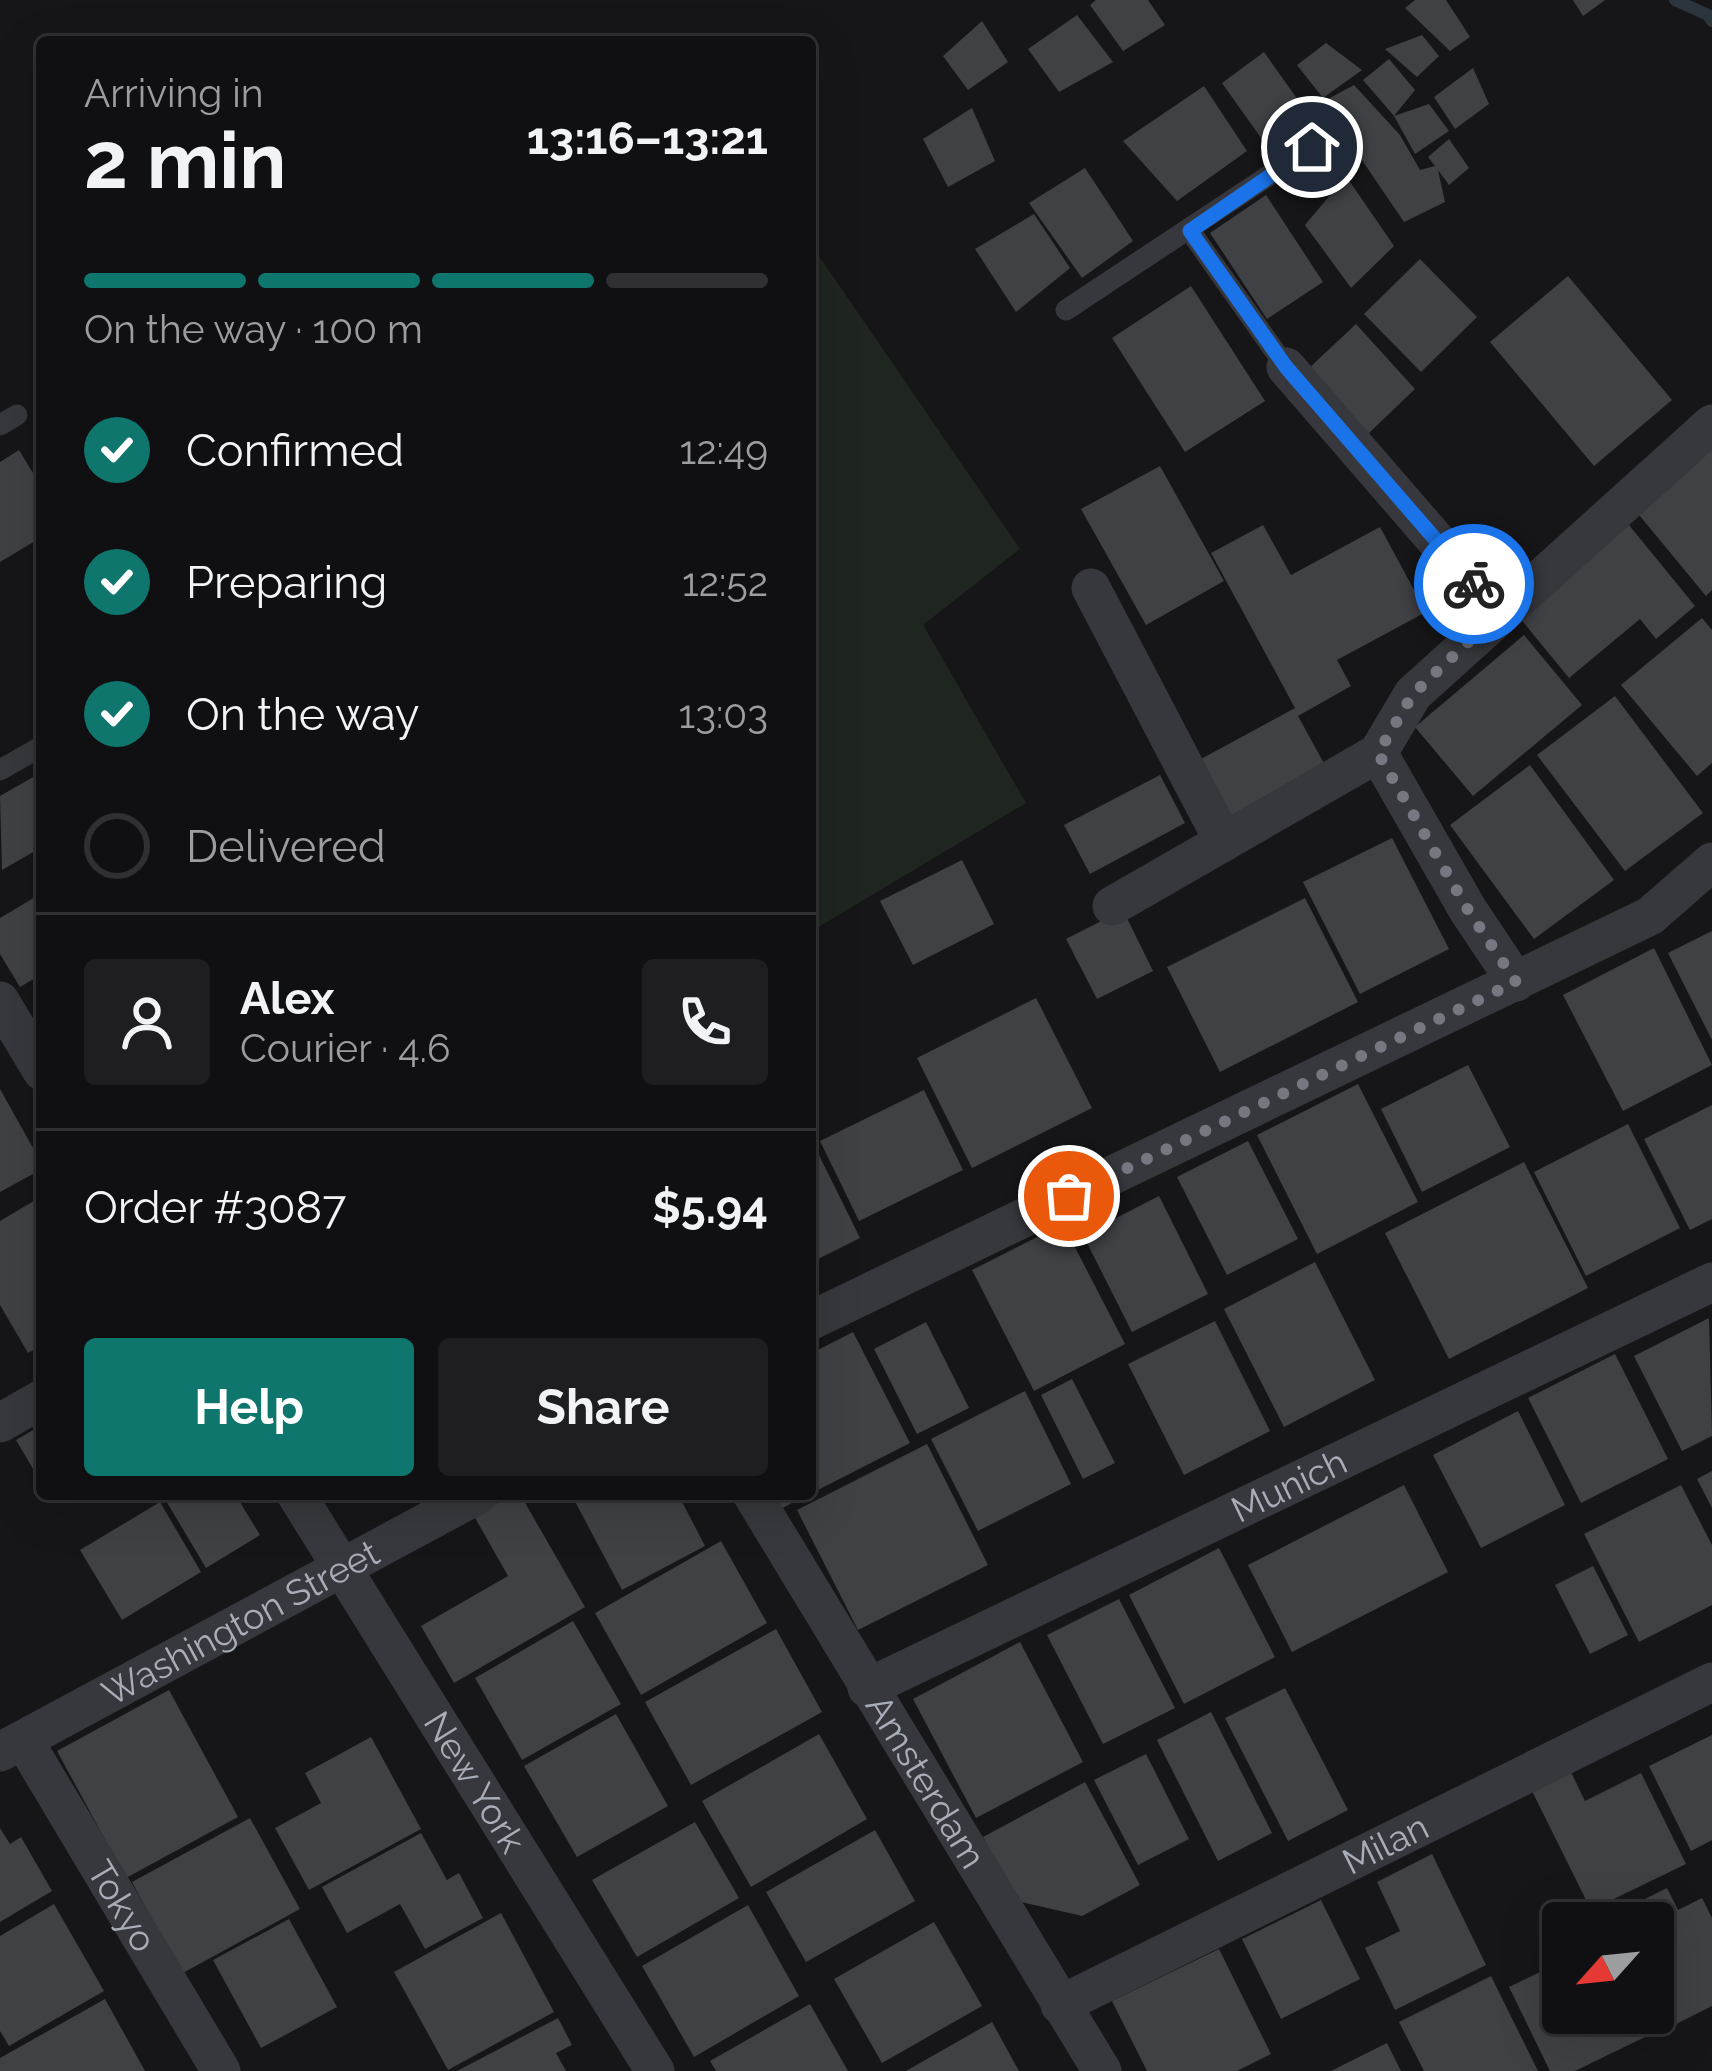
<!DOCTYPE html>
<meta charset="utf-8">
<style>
body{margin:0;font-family:Raleway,sans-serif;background:#1e1e20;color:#f1f3f6;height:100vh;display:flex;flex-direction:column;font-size:45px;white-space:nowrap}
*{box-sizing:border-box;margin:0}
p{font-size:39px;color:#9c9d9f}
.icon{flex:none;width:66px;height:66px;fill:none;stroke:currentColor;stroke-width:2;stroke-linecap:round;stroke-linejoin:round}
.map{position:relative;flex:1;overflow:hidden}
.drawer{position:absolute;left:36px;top:36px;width:780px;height:1464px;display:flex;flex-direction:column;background:#101012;border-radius:12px;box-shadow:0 12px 48px #0002,0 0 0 3px #303032}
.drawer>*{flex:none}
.needle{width:78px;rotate:243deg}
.tools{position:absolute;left:1542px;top:1902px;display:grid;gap:24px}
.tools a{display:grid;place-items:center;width:132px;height:132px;border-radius:12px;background:#101012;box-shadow:0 12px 48px #0002,0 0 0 3px #303032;font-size:60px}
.pin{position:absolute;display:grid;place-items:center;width:102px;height:102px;color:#fff;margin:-51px;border:6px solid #fff;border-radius:50%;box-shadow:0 3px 12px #0007}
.courier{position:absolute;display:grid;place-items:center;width:120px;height:120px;margin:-60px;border:9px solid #1a73e8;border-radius:50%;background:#fff;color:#222;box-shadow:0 3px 15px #0007}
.head em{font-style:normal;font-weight:700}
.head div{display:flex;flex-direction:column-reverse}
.head{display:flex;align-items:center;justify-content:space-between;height:204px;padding:0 48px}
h1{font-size:78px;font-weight:700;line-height:90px}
.bar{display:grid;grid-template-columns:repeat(4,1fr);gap:18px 12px;align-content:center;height:144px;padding:0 48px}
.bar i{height:15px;border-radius:9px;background:#303032}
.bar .selected{background:#0f766e}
.bar p{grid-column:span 4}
.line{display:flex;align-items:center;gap:30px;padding:0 48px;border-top:3px solid #303032}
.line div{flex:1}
.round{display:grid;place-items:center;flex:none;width:126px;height:126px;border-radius:12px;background:#1e1e20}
ol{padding:0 48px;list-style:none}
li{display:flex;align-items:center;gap:36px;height:132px}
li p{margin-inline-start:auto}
li .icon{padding:12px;border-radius:50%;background:#0f766e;color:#fff;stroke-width:4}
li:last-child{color:#9c9d9f}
li i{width:66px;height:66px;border:6px solid #303032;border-radius:50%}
.action{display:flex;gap:24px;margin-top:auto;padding:24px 48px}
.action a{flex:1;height:138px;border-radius:12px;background:#0f766e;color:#fff;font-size:48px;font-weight:700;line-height:138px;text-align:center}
.action a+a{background:#1e1e20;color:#f1f3f6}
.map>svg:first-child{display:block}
.green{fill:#1e261f}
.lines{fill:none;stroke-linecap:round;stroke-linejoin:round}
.stream{stroke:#2c353c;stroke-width:12}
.building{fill:#404145}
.service{stroke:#37383d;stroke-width:21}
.minor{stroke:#37383d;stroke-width:39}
.done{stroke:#757880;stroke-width:12;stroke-dasharray:0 21.6}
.route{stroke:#1a73e8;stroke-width:15}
.labels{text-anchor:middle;stroke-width:10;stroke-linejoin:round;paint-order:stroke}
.street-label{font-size:36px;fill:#a8adb8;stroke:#111113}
</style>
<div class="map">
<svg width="1712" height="2071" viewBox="0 0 1712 2071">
<rect width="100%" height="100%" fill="#161618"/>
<path class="green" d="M 810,253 L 817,253 L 1020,549 L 923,625 L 1026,803 L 810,932 Z"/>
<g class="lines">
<path class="stream" d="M 1675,0 L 1708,15 L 1712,21"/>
</g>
<path class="building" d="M 1096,0 L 1148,0 L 1165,25 L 1123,51 L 1090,5 Z
M 1415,0 L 1446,0 L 1470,37 L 1450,51 L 1405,8 Z
M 1573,0 L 1605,0 L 1583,16 Z
M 1077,15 L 1113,62 L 1059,92 L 1028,49 Z
M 982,21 L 1008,62 L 968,90 L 943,56 Z
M 1422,35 L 1439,56 L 1417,77 L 1385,49 Z
M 1326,43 L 1362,70 L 1323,98 L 1297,65 Z
M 1264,52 L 1310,117 L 1266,145 L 1222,83 Z
M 1389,59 L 1415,90 L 1394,116 L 1363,80 Z
M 1473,68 L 1489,104 L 1455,129 L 1434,97 Z
M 1354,85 L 1400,135 L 1420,170 L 1435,166 L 1428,157 L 1449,139 L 1469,168 L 1449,185 L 1438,170 L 1445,202 L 1404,222 L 1334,119 L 1328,99 Z
M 1204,86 L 1247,151 L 1177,201 L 1123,141 Z
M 1429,104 L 1449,131 L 1415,154 L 1394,116 Z
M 972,108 L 995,161 L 948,187 L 923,139 Z
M 1085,168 L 1133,241 L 1082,278 L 1029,203 Z
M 1346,176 L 1394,246 L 1351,288 L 1305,225 Z
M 1266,195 L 1323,282 L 1267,319 L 1210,233 Z
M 1034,214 L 1070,268 L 1016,312 L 975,249 Z
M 1420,259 L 1477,317 L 1421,372 L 1364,314 Z
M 1568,276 L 1672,400 L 1594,466 L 1490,342 Z
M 1191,286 L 1265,401 L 1185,452 L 1112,338 Z
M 1356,324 L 1415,389 L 1368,434 L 1308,369 Z
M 1712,446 L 1712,590 L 1706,596 L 1635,510 Z
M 19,450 L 42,488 L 42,537 L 0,562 L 0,462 Z
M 1160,466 L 1224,581 L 1146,625 L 1081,509 Z
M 1263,525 L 1291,575 L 1380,527 L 1426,612 L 1337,660 L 1351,686 L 1298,716 L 1326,767 L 1222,823 L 1190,765 L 1295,708 L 1211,553 Z
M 1629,525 L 1695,606 L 1656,639 L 1640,619 L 1569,678 L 1519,617 Z
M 1702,618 L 1712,630 L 1712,763 L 1697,776 L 1621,685 Z
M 1524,635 L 1582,705 L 1473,796 L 1415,727 Z
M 1615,696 L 1703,813 L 1625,871 L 1537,755 Z
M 1530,765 L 1614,880 L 1534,939 L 1450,825 Z
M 42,772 L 42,847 L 2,870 L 0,796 Z
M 1160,775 L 1185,823 L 1090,874 L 1064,825 Z
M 1392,838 L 1449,949 L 1360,994 L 1303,882 Z
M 962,860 L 994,924 L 913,965 L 880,901 Z
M 42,893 L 42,974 L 20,987 L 0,954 L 0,918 Z
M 1305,898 L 1358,1002 L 1220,1072 L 1167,967 Z
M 1123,910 L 1153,971 L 1097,999 L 1066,939 Z
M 1712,931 L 1712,1040 L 1668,953 Z
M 1654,948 L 1712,1065 L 1623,1111 L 1563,995 Z
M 1036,998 L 1092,1108 L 972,1168 L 917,1058 Z
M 1468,1065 L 1510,1147 L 1422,1192 L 1381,1109 Z
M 1358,1084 L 1418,1202 L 1317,1254 L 1257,1135 Z
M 0,1089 L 42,1164 L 42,1169 L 0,1192 Z
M 924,1090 L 963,1170 L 859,1221 L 820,1141 Z
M 1712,1105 L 1712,1219 L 1690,1230 L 1644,1139 Z
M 1628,1124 L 1680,1228 L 1586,1276 L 1534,1172 Z
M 1248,1141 L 1298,1239 L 1227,1275 L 1177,1177 Z
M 813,1143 L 860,1238 L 810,1263 L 810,1145 Z
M 1524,1162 L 1588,1288 L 1449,1359 L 1385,1233 Z
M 1159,1196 L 1208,1294 L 1132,1332 L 1083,1235 Z
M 39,1198 L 42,1345 L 28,1353 L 0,1305 L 0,1221 Z
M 1063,1224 L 1125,1344 L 1034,1391 L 972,1270 Z
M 1315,1262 L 1375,1380 L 1284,1427 L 1224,1309 Z
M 1709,1318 L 1712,1436 L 1682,1451 L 1634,1356 Z
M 1215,1321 L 1270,1431 L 1184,1475 L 1128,1364 Z
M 926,1322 L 969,1408 L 917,1434 L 874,1349 Z
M 853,1332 L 910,1443 L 810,1494 L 810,1354 Z
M 1615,1354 L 1668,1459 L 1581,1503 L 1528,1398 Z
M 1072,1379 L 1115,1463 L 1083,1479 L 1041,1395 Z
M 1025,1391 L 1071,1484 L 978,1531 L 931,1439 Z
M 1518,1411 L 1565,1505 L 1481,1548 L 1433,1455 Z
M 42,1425 L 42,1484 L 16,1440 Z
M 927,1444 L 988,1565 L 858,1630 L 797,1510 Z
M 1712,1471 L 1712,1508 L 1697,1479 Z
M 1404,1485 L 1448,1572 L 1292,1652 L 1248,1565 Z
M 1681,1485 L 1712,1545 L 1712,1605 L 1639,1642 L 1584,1534 Z
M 162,1494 L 235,1494 L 260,1535 L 206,1568 Z
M 513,1494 L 520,1494 L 585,1607 L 454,1683 L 421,1626 L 508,1576 L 474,1516 Z
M 571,1494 L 678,1494 L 705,1546 L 622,1590 Z
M 766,1494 L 809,1494 L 775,1512 Z
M 160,1502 L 201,1572 L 122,1620 L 80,1550 Z
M 721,1541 L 767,1623 L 641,1695 L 595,1613 Z
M 1219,1548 L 1275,1657 L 1184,1704 L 1129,1595 Z
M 1593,1566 L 1628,1635 L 1590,1654 L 1555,1585 Z
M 1119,1599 L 1175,1708 L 1103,1744 L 1047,1635 Z
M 573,1621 L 621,1704 L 522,1760 L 475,1678 Z
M 776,1629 L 822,1712 L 691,1785 L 645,1702 Z
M 1020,1642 L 1083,1762 L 976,1818 L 913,1699 Z
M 1285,1688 L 1348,1810 L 1288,1841 L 1225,1718 Z
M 169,1690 L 238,1817 L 126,1878 L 57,1751 Z
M 1211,1712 L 1272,1833 L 1218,1861 L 1157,1740 Z
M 616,1714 L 668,1806 L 577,1857 L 524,1766 Z
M 819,1734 L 867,1819 L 751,1887 L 702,1801 Z
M 1712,1735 L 1712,1840 L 1691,1851 L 1649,1766 Z
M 371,1737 L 421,1829 L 309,1890 L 275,1828 L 321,1803 L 305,1773 Z
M 1146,1754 L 1189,1839 L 1138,1865 L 1094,1780 Z
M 1569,1768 L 1585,1801 L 1641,1773 L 1686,1864 L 1591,1910 L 1530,1787 Z
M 1085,1782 L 1140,1885 L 1082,1916 L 1017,1901 L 983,1837 Z
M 250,1818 L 300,1909 L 181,1974 L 132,1882 Z
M 695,1822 L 739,1898 L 637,1957 L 592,1880 Z
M 0,1828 L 10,1844 L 21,1837 L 52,1891 L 0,1922 Z
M 875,1830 L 915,1901 L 806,1962 L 766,1892 Z
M 421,1833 L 447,1880 L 459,1873 L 483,1918 L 425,1949 L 400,1904 L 347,1933 L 322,1887 Z
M 1432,1854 L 1486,1965 L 1395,2010 L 1365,1948 L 1400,1931 L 1377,1882 Z
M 1667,1888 L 1678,1910 L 1702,1898 L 1712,1918 L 1712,2006 L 1656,2034 L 1645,2013 L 1653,2013 L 1653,1923 L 1597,1923 Z
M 1321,1900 L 1360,1979 L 1281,2019 L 1242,1939 Z
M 54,1904 L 104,1991 L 9,2046 L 0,2031 L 0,1936 Z
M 748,1905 L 799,1996 L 694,2057 L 642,1966 Z
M 501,1913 L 554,2012 L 448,2070 L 394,1972 Z
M 289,1919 L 337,2007 L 261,2048 L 213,1960 Z
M 934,1922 L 982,2006 L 882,2063 L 834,1979 Z
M 1219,1949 L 1271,2054 L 1237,2071 L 1147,2071 L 1112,2001 Z
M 1563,1961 L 1563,2013 L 1635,2013 L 1647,2036 L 1575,2071 L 1550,2071 L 1509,1987 Z
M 1491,1976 L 1538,2071 L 1424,2071 L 1399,2022 Z
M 105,1999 L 145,2071 L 0,2071 L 0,2058 Z
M 810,2004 L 848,2071 L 716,2071 L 710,2061 Z
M 558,2018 L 572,2045 L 556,2053 L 566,2071 L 457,2071 Z
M 992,2022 L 1019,2071 L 906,2071 Z
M 1387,2043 L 1401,2071 L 1331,2071 Z"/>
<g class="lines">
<path class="service" d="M 1190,231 L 1286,367
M 1066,310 L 1312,147
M 0,425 L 17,415
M 0,770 L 42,746"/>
<g class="minor">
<path d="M 1286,367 L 1499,613"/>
<path d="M 1091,588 L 1224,842"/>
<path d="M 1378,753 L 1468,910 L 1516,982"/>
<path d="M 1112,906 L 1378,753 L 1413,694 L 1712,424"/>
<path d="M 0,1001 L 42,1071"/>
<path d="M 810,1321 L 1650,916 L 1712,862"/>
<path d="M 0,1423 L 42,1399"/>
<path id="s1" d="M 296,1494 L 655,2071"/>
<path id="s2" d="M 752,1494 L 1102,2071"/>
<path id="s3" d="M 867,1688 L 1712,1282"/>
<path id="s4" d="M 24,1741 L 221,2071"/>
<path id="s5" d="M 0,1752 L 479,1494"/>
<path id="s6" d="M 1060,2005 L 1712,1682"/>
</g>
</g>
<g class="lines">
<path class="done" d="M 1069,1196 L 1516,982 L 1468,910 L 1378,753 L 1413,694 L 1499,613 L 1474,584"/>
<path class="route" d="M 1312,147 L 1190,231 L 1286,367 L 1474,584"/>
</g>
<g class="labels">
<g class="street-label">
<text dy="13" stroke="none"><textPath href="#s3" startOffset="468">Munich</textPath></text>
<text dy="13" stroke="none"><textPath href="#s5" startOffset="273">Washington Street</textPath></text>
<text dy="13" stroke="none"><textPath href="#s1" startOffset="339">New York</textPath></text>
<text dy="13" stroke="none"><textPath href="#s2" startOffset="336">Amsterdam</textPath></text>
<text dy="13" stroke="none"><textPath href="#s6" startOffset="363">Milan</textPath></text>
<text dy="13" stroke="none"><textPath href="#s4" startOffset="192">Tokyo</textPath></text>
</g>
</g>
</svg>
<div class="tools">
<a><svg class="needle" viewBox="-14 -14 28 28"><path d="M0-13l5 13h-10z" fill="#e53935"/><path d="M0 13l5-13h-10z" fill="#9c9d9f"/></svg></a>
</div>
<div class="pin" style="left:1069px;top:1196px;background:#ea580c"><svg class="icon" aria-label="bag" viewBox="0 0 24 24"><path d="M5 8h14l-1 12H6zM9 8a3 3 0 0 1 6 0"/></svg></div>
<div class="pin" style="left:1312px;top:147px;background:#1f2937"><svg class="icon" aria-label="home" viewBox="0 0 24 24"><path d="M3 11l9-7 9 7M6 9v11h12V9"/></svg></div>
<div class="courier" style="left:1474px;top:584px"><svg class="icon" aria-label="bike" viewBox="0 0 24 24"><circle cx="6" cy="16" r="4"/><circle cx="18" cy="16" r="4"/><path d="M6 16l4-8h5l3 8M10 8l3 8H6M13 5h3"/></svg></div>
<section class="drawer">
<div class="head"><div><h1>2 min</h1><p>Arriving in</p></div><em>13:16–13:21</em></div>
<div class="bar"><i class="selected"></i><i class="selected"></i><i class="selected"></i><i></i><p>On the way · 100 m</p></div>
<ol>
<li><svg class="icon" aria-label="check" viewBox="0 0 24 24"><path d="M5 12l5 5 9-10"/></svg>Confirmed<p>12:49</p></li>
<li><svg class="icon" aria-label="check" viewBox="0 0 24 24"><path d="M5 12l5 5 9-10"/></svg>Preparing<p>12:52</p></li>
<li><svg class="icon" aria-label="check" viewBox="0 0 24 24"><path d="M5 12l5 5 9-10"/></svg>On the way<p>13:03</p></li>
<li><i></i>Delivered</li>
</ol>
<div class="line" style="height:216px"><a class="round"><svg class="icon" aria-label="person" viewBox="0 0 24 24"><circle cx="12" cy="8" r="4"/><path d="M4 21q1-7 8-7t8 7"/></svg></a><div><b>Alex</b><p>Courier · 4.6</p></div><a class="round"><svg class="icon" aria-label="phone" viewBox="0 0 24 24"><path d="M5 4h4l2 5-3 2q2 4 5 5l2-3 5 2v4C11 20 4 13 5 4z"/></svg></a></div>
<div class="line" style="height:156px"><div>Order #3087</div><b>$5.94</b></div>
<div class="action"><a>Help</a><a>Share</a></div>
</section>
</div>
